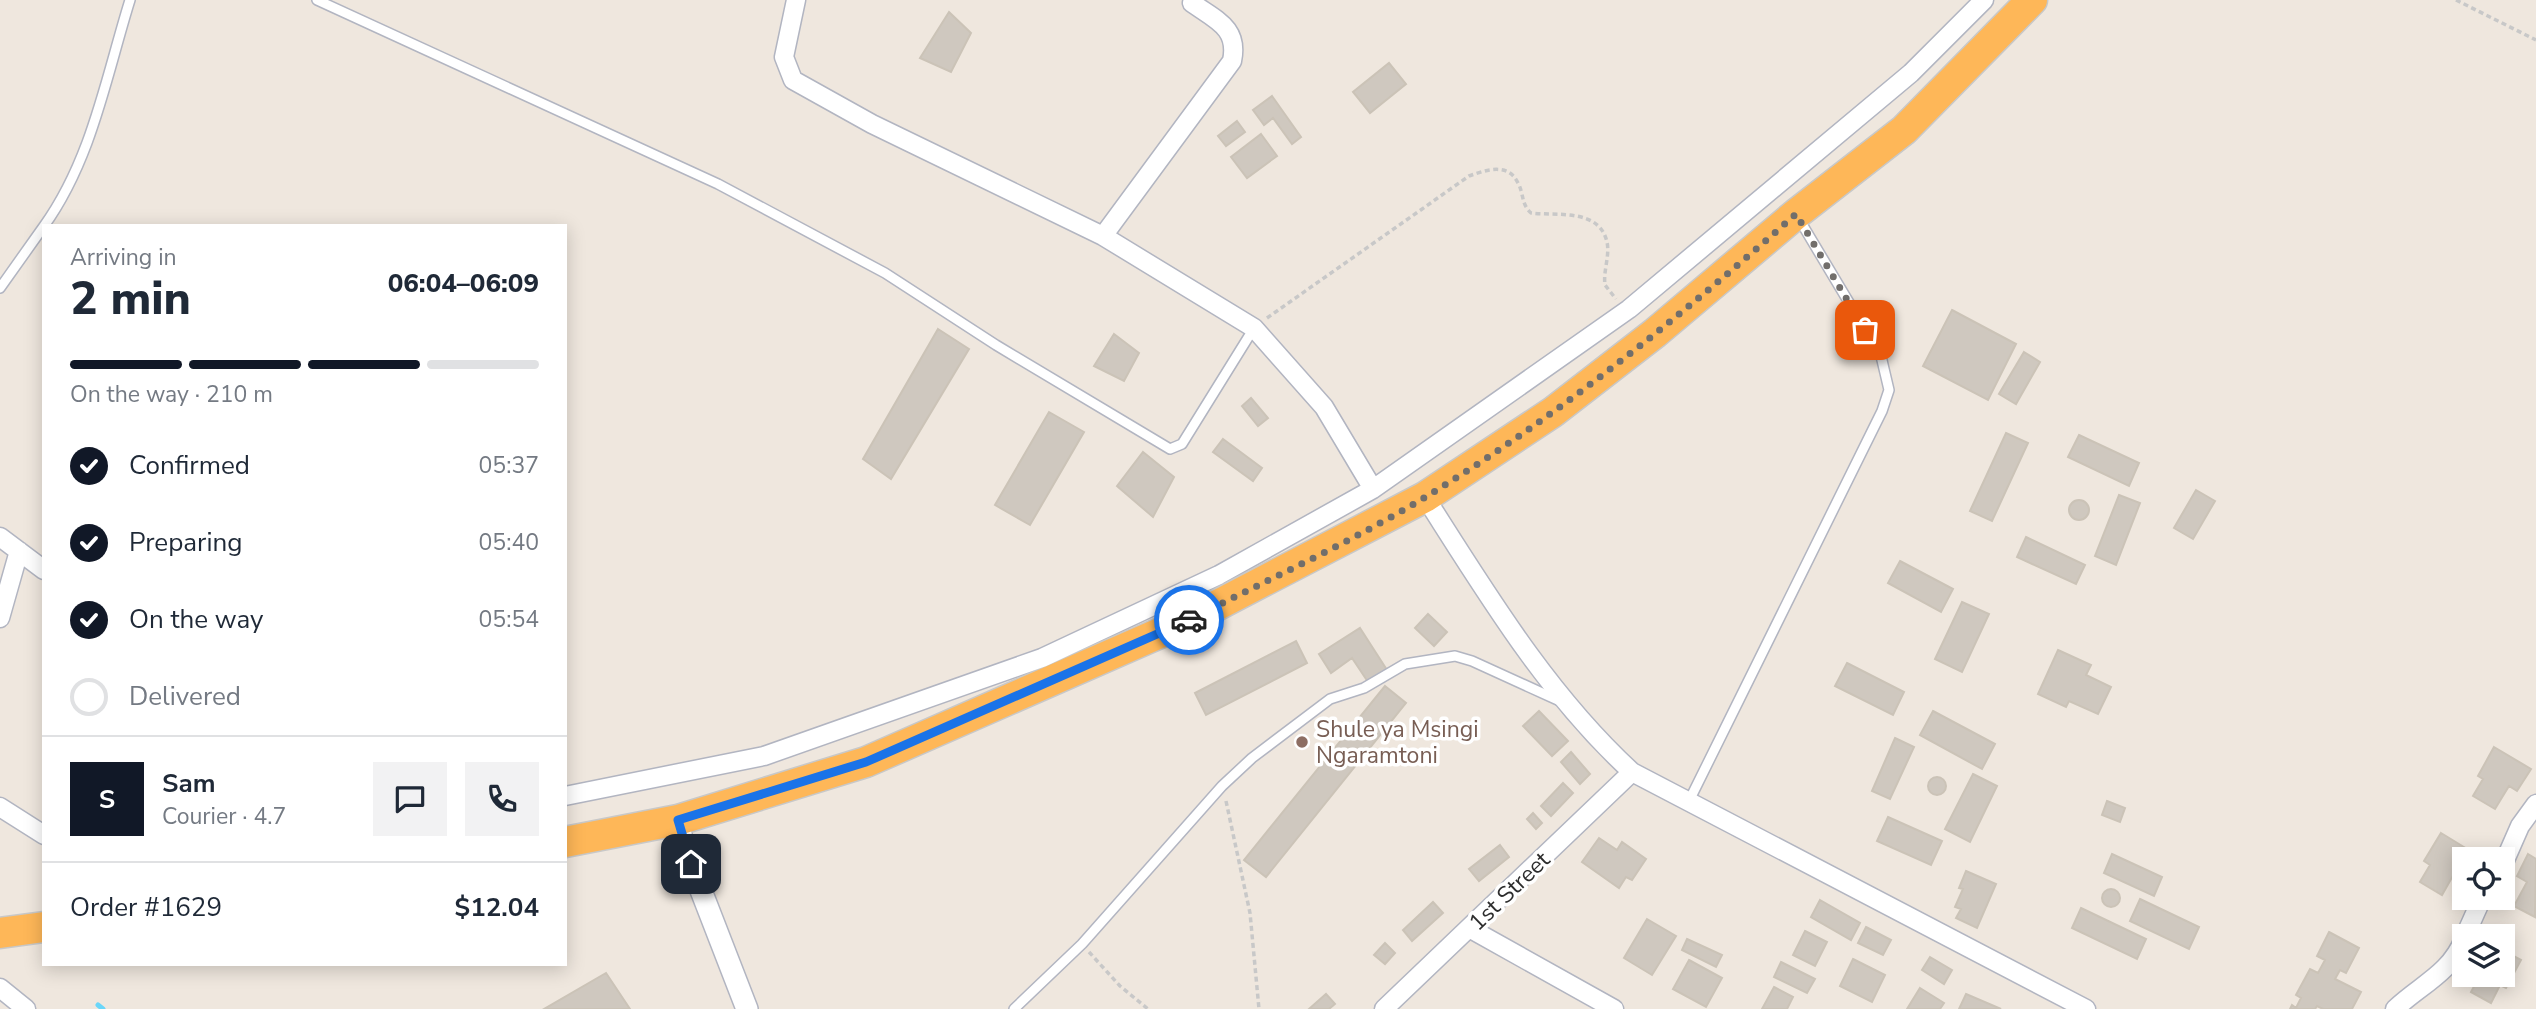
<!DOCTYPE html>
<meta charset="utf-8">
<style>
body{margin:0;font-family:"Nunito Sans",sans-serif;background:#f2f2f3;color:#1f2937;height:100vh;display:flex;flex-direction:column;font-size:26px;white-space:nowrap}
*{box-sizing:border-box;margin:0}
p{font-size:23px;color:#747a83}
.icon{flex:none;width:38px;height:38px;fill:none;stroke:currentColor;stroke-width:2;stroke-linecap:round;stroke-linejoin:round}
.map{position:relative;flex:1;overflow:hidden}
.details{position:absolute;left:42px;top:224px;width:525px;height:742px;display:flex;flex-direction:column;background:#fff;border-radius:0px;box-shadow:0 4px 18px #0003}
.details>*{flex:none}
.buttons{position:absolute;left:2452px;top:847px;display:grid;gap:14px}
.buttons a{display:grid;place-items:center;width:63px;height:63px;border-radius:0px;background:#fff;box-shadow:0 4px 18px #0003;font-size:35px}
.pin{position:absolute;display:grid;place-items:center;width:60px;height:60px;color:#fff;margin:-30px;border-radius:14px;box-shadow:0 4px 10px #0006}
.courier{position:absolute;display:grid;place-items:center;width:70px;height:70px;margin:-35px;border:5px solid #1a73e8;border-radius:50%;background:#fff;color:#222;box-shadow:0 2px 9px #0007}
.summary em{font-style:normal;font-weight:800}
.summary div{display:flex;flex-direction:column-reverse}
.summary{display:flex;align-items:center;justify-content:space-between;height:119px;padding:0 28px}
h1{font-size:46px;font-weight:800;line-height:52px}
.bar{display:grid;grid-template-columns:repeat(4,1fr);gap:10px 7px;align-content:center;height:84px;padding:0 28px}
.bar i{height:9px;border-radius:5px;background:#e0e1e3}
.bar .active{background:#111827}
.bar p{grid-column:span 4}
.line{display:flex;align-items:center;gap:18px;padding:0 28px;border-top:2px solid #e0e1e3}
.line div{flex:1}
.round{display:grid;place-items:center;flex:none;width:74px;height:74px;border-radius:0px;background:#f2f2f3}
ol{padding:0 28px;list-style:none}
li{display:flex;align-items:center;gap:21px;height:77px}
li p{margin-inline-start:auto}
li .icon{padding:7px;border-radius:50%;background:#111827;color:#fff;stroke-width:4}
li:last-child{color:#747a83}
li i{width:38px;height:38px;border:4px solid #e0e1e3;border-radius:50%}
.map>svg:first-child{display:block}
.lines{fill:none;stroke-linecap:round;stroke-linejoin:round}
.stream{stroke:#6ad6f9;stroke-width:5}
.building{fill:#cfc8bf;stroke:#cbc3b7;stroke-width:2}
.service-casing{stroke:#b2b5c1;stroke-width:12}
.minor-casing{stroke:#b2b5c1;stroke-width:21}
.tertiary-casing{stroke:#b2b5c1;stroke-width:24}
.trunk-casing{stroke:#c8c8c8;stroke-width:33}
.path{stroke:#c8c8c8;stroke-width:3.5;stroke-dasharray:5 3.5;stroke-linecap:butt}
.service{stroke:#fff;stroke-width:9}
.minor{stroke:#fff;stroke-width:18}
.tertiary{stroke:#fff;stroke-width:21}
.trunk{stroke:#feb758;stroke-width:30}
.done{stroke:#716e6b;stroke-width:7;stroke-dasharray:0 12.6}
.route{stroke:#1a73e8;stroke-width:9}
.education-dot{fill:#8d6e63;stroke:#fff;stroke-width:2.5}
.labels{text-anchor:middle;stroke-width:7;stroke-linejoin:round;paint-order:stroke}
.education-label{font-size:23px;fill:#785e54;stroke:#fff;text-anchor:start}
.street-label{font-size:23px;fill:#2d2d2d;stroke:#fff}
</style>
<div class="map">
<svg width="2536" height="1009" viewBox="0 0 2536 1009">
<rect width="100%" height="100%" fill="#efe7de"/>
<g class="lines">
<path class="stream" d="M 98,1005 L 103,1009"/>
</g>
<path class="building" d="M 949,12 L 971,33 L 951,72 L 920,58 Z
M 1389,63 L 1406,84 L 1370,113 L 1353,92 Z
M 1272,96 L 1301,137 L 1292,144 L 1273,118 L 1264,125 L 1253,110 Z
M 1237,121 L 1245,132 L 1226,146 L 1218,136 Z
M 1261,134 L 1277,156 L 1247,178 L 1231,157 Z
M 1952,310 L 2016,344 L 1988,400 L 1923,366 Z
M 938,329 L 969,349 L 891,479 L 863,459 Z
M 1114,334 L 1139,353 L 1124,381 L 1094,366 Z
M 2024,352 L 2040,362 L 2016,404 L 1999,394 Z
M 1251,398 L 1268,418 L 1258,426 L 1242,406 Z
M 1049,412 L 1084,432 L 1030,525 L 995,505 Z
M 2006,433 L 2028,443 L 1992,521 L 1970,511 Z
M 2079,435 L 2139,463 L 2129,486 L 2068,457 Z
M 1223,439 L 1262,468 L 1253,481 L 1213,452 Z
M 1143,452 L 1174,477 L 1153,517 L 1117,486 Z
M 2196,490 L 2215,501 L 2193,539 L 2174,528 Z
M 2119,495 L 2140,503 L 2116,565 L 2095,556 Z
M2069 510a10 10 0 1 1 20 0a10 10 0 1 1-20 0Z
M 2026,537 L 2085,565 L 2076,584 L 2017,557 Z
M 1900,561 L 1953,589 L 1941,612 L 1888,583 Z
M 1962,602 L 1989,614 L 1962,672 L 1935,659 Z
M 1428,614 L 1447,632 L 1434,646 L 1415,628 Z
M 1360,628 L 1387,670 L 1368,682 L 1352,658 L 1331,673 L 1319,654 Z
M 1296,641 L 1307,663 L 1206,715 L 1195,693 Z
M 2058,650 L 2091,665 L 2086,675 L 2111,687 L 2098,714 L 2069,701 L 2066,707 L 2038,694 Z
M 1847,663 L 1904,692 L 1893,715 L 1835,686 Z
M 1385,686 L 1406,703 L 1266,877 L 1244,860 Z
M 1539,711 L 1568,741 L 1552,756 L 1523,726 Z
M 1933,711 L 1995,744 L 1982,769 L 1920,735 Z
M 1895,738 L 1914,747 L 1890,799 L 1872,791 Z
M 2494,747 L 2531,769 L 2517,791 L 2509,786 L 2495,809 L 2473,796 L 2483,779 L 2478,776 Z
M 1571,752 L 1590,774 L 1580,784 L 1561,762 Z
M 1973,774 L 1997,786 L 1970,842 L 1945,829 Z
M1928 786a9 9 0 1 1 18 0a9 9 0 1 1-18 0Z
M 1563,783 L 1573,793 L 1551,816 L 1541,806 Z
M 2107,801 L 2125,808 L 2120,822 L 2102,815 Z
M 1533,813 L 1542,823 L 1536,829 L 1527,819 Z
M 1888,817 L 1942,841 L 1931,865 L 1877,841 Z
M 2441,833 L 2477,855 L 2475,859 L 2464,859 L 2464,877 L 2455,872 L 2442,895 L 2420,882 L 2430,865 L 2424,861 Z
M 1599,838 L 1617,850 L 1622,842 L 1646,859 L 1632,880 L 1626,877 L 1619,888 L 1582,862 Z
M 1500,845 L 1509,857 L 1479,881 L 1469,869 Z
M 2112,854 L 2162,877 L 2154,896 L 2104,873 Z
M 2528,854 L 2536,859 L 2535,917 L 2514,906 L 2527,882 L 2517,876 Z
M 1966,871 L 1996,884 L 1977,928 L 1956,918 L 1961,909 L 1955,907 L 1963,889 L 1959,888 Z
M2102 898a9 9 0 1 1 18 0a9 9 0 1 1-18 0Z
M 2140,899 L 2199,927 L 2189,949 L 2130,921 Z
M 1820,900 L 1860,923 L 1851,940 L 1811,917 Z
M 1433,902 L 1443,913 L 1412,941 L 1403,930 Z
M 2081,908 L 2146,939 L 2137,959 L 2072,928 Z
M 1647,919 L 1676,936 L 1652,975 L 1624,958 Z
M 1866,927 L 1891,940 L 1883,955 L 1858,943 Z
M 1805,931 L 1827,942 L 1815,966 L 1793,955 Z
M 2329,932 L 2359,948 L 2346,973 L 2340,970 L 2335,979 L 2361,992 L 2352,1009 L 2323,1009 L 2317,1006 L 2315,1009 L 2290,1009 L 2292,1005 L 2296,1008 L 2301,998 L 2296,995 L 2310,969 L 2318,973 L 2325,960 L 2317,956 Z
M 1687,939 L 1722,955 L 1716,967 L 1682,950 Z
M 1385,943 L 1395,953 L 1385,964 L 1374,955 Z
M 2502,950 L 2521,960 L 2506,988 L 2500,985 L 2491,1003 L 2471,992 L 2480,975 L 2502,975 Z
M 1930,957 L 1952,970 L 1944,984 L 1922,970 Z
M 1853,959 L 1885,975 L 1872,1002 L 1840,986 Z
M 1689,960 L 1722,978 L 1706,1007 L 1673,989 Z
M 1781,962 L 1815,979 L 1807,993 L 1774,977 Z
M 606,973 L 630,1009 L 544,1009 Z
M 1774,987 L 1793,997 L 1787,1009 L 1762,1009 Z
M 1920,988 L 1944,1003 L 1940,1009 L 1907,1009 Z
M 1326,994 L 1335,1004 L 1329,1009 L 1309,1009 Z
M 1966,994 L 2001,1009 L 1959,1009 Z"/>
<g class="lines">
<g class="service-casing">
<path id="service" d="M 317,0 L 718,184 L 885,273 L 996,345 L 1170,449 L 1182,444 L 1254,328
M 44,226 C 92,159 106,77 130,0
M 0,288 L 44,226
M 1689,801 L 1882,411 L 1889,390 L 1881,356 L 1799,219
M 1014,1009 L 1082,944 L 1222,786 L 1252,758 L 1330,699 L 1364,688 L 1405,664 L 1455,656 L 1472,661 L 1562,702"/>
</g>
<g class="minor-casing">
<path id="minor" d="M 796,0 L 784,57 L 793,80 L 872,124 L 1103,236 L 1254,328 L 1324,407 L 1373,489
M 1103,236 L 1232,61 C 1239,28 1216,20 1192,3
M 1425,497 C 1487,594 1547,694 1632,772 L 2086,1009
M 0,537 L 44,570
M 0,618 L 19,551
M 565,796 L 764,756 L 1042,658 L 1219,575 L 1373,489 L 1629,309 L 1911,73 L 1984,0
M 0,807 L 44,835
M 2502,867 L 2520,826 L 2536,804
M 1469,928 L 1614,1009
M 2465,936 L 2482,898
M 0,988 L 26,1009
M 1384,1009 L 1632,772
M 2395,1009 C 2420,985 2450,974 2464,939"/>
</g>
<g class="tertiary-casing">
<path id="tertiary" d="M 678,820 L 683,844 L 747,1009"/>
</g>
<g class="trunk-casing">
<path id="trunk" d="M 565,842 L 678,820 L 866,762 L 1185,622 L 1425,497 L 1553,412 L 1655,333 L 1796,214 L 1904,130 L 2032,0
M 0,933 L 44,927"/>
</g>
<path class="path" d="M 2456,0 L 2536,40
M 1267,318 L 1469,176 C 1486,170 1508,162 1518,183 C 1524,194 1521,204 1531,213 C 1557,216 1599,208 1607,242 C 1610,256 1603,271 1605,285 L 1616,299
M 1226,801 L 1250,913 L 1259,1009
M 1089,952 L 1120,986 L 1148,1009"/>
<use href="#service" class="service"/>
<use href="#minor" class="minor"/>
<use href="#tertiary" class="tertiary"/>
<use href="#trunk" class="trunk"/>
</g>
<g class="lines">
<path class="done" d="M 1189,620 C 1267,580 1349,543 1424,498 C 1557,417 1680,317 1796,214 L 1865,330"/>
<path class="route" d="M 691,864 L 678,820 L 866,762 L 1189,620"/>
</g>
<circle class="education-dot" cx="1302" cy="742" r="7"/>
<g class="labels">
<g class="education-label">
<text x="1316" y="737">Shule ya Msingi<tspan x="1316" dy="26">Ngaramtoni</tspan></text>
</g>
<g class="street-label">
<text transform="translate(1509 891) rotate(-44)" y="8">1st Street</text>
</g>
</g>
</svg>
<div class="buttons">
<a><svg class="icon" aria-label="locate" viewBox="0 0 24 24"><circle cx="12" cy="12" r="6"/><path d="M12 2v4M12 18v4M2 12h4M18 12h4"/></svg></a>
<a><svg class="icon" aria-label="layers" viewBox="0 0 24 24"><path d="M12 4l9 5-9 5-9-5zM3 14l9 5 9-5"/></svg></a>
</div>
<div class="pin" style="left:1865px;top:330px;background:#ea580c"><svg class="icon" aria-label="bag" viewBox="0 0 24 24"><path d="M5 8h14l-1 12H6zM9 8a3 3 0 0 1 6 0"/></svg></div>
<div class="pin" style="left:691px;top:864px;background:#1f2937"><svg class="icon" aria-label="home" viewBox="0 0 24 24"><path d="M3 11l9-7 9 7M6 9v11h12V9"/></svg></div>
<div class="courier" style="left:1189px;top:620px"><svg class="icon" aria-label="car" viewBox="0 0 24 24"><path d="M5 17H2v-5l4-1 3-4h7l3 4 3 1v5h-3M9 17h6M6 11h13"/><circle cx="7" cy="17" r="2"/><circle cx="17" cy="17" r="2"/></svg></div>
<section class="details">
<div class="summary"><div><h1>2 min</h1><p>Arriving in</p></div><em>06:04–06:09</em></div>
<div class="bar"><i class="active"></i><i class="active"></i><i class="active"></i><i></i><p>On the way · 210 m</p></div>
<ol>
<li><svg class="icon" aria-label="check" viewBox="0 0 24 24"><path d="M5 12l5 5 9-10"/></svg>Confirmed<p>05:37</p></li>
<li><svg class="icon" aria-label="check" viewBox="0 0 24 24"><path d="M5 12l5 5 9-10"/></svg>Preparing<p>05:40</p></li>
<li><svg class="icon" aria-label="check" viewBox="0 0 24 24"><path d="M5 12l5 5 9-10"/></svg>On the way<p>05:54</p></li>
<li><i></i>Delivered</li>
</ol>
<div class="line" style="height:126px"><b class="round" style="background:#111827;color:#fff">S</b><div><b>Sam</b><p>Courier · 4.7</p></div><a class="round"><svg class="icon" aria-label="chat" viewBox="0 0 24 24"><path d="M4 5h16v11H9l-5 4z"/></svg></a><a class="round"><svg class="icon" aria-label="phone" viewBox="0 0 24 24"><path d="M5 4h4l2 5-3 2q2 4 5 5l2-3 5 2v4C11 20 4 13 5 4z"/></svg></a></div>
<div class="line" style="height:91px"><div>Order #1629</div><b>$12.04</b></div>
</section>
</div>
